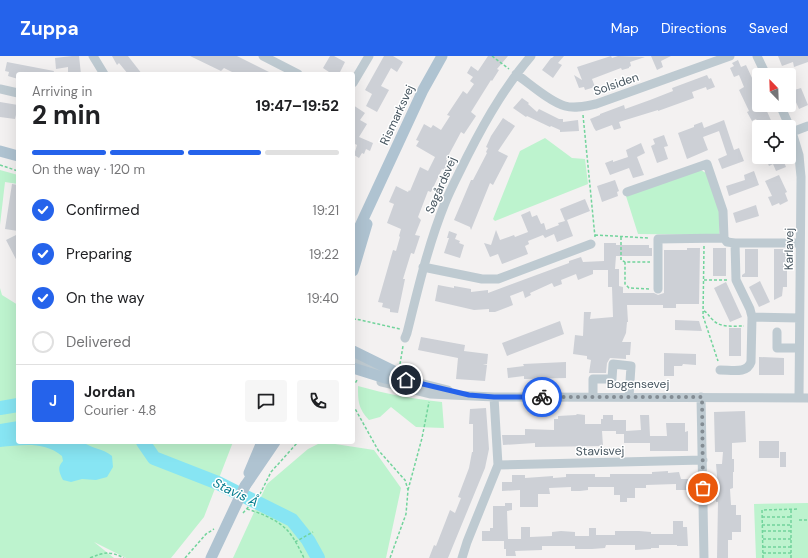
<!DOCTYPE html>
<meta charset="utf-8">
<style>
body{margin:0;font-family:"DM Sans",sans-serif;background:#f6f6f6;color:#202124;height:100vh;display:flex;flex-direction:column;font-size:15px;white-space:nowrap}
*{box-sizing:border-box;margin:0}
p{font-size:13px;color:#757577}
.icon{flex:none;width:22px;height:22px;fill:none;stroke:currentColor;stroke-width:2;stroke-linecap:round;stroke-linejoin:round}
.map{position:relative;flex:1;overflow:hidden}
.drawer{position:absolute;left:16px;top:16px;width:339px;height:372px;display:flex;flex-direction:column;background:#fff;border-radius:4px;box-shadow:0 4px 16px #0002}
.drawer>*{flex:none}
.needle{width:26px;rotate:337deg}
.buttons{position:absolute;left:752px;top:12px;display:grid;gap:8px}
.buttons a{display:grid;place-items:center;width:44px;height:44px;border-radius:4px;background:#fff;box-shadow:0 4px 16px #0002;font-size:20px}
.pin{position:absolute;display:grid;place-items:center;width:34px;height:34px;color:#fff;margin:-17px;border:2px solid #fff;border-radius:50%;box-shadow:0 1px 4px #0007}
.courier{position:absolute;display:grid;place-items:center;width:40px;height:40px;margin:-20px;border:3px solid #2563eb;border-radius:50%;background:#fff;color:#222;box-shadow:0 1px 5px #0007}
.summary em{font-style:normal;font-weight:700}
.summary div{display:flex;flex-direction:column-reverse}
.summary{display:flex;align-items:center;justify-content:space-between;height:68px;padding:0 16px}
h1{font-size:26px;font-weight:700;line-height:30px}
.bar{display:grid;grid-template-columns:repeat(4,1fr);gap:6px 4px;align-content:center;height:48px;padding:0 16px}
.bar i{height:5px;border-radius:3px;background:#e0e0e0}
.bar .selected{background:#2563eb}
.bar p{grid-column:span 4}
.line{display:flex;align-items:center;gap:10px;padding:0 16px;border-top:1px solid #e0e0e0}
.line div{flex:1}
.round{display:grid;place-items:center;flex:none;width:42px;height:42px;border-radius:4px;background:#f6f6f6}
ol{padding:0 16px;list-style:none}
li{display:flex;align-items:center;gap:12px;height:44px}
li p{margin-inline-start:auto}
li .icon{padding:4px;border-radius:50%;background:#2563eb;color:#fff;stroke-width:4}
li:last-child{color:#757577}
li i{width:22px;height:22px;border:2px solid #e0e0e0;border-radius:50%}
header{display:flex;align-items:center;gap:24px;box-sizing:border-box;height:56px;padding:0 20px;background:#2563eb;color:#fff}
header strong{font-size:19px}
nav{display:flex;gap:22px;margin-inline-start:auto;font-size:14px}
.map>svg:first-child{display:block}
.green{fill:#bdf3ce}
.water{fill:#87e5f3}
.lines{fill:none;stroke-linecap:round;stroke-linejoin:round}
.river{stroke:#87e5f3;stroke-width:14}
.building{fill:#cdd0d6}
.path{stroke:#72d49c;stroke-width:1.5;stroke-dasharray:3 2;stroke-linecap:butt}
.minor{stroke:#becad1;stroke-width:9}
.major{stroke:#afc3d1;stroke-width:11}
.major-bridge{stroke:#afc3d1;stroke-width:11}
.done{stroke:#838c93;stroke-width:4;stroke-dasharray:0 7.2}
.route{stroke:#2563eb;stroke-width:5}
.labels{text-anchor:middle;stroke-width:3;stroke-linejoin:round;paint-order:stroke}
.street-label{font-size:12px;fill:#475660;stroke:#fff}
.water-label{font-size:13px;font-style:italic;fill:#057d8f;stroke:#fff}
</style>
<header>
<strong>Zuppa</strong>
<nav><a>Map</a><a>Directions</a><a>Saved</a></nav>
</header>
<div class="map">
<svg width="808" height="502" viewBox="0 0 808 502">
<rect width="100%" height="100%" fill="#f3f1f1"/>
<path class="green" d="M 545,82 L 572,102 L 585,103 L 588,128 L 495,165 L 493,163 L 520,95 Z
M 699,113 L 706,117 L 720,156 L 719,179 L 638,178 L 626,140 Z
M 0,114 L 18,119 L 18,128 L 5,126 L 0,169 Z
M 0,232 L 2,239 L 18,249 L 18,386 L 233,386 L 204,461 L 171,502 L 126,502 L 94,486 L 114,502 L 0,502 Z
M 358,330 C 386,338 413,343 442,346 L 444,372 L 416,371 L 391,351 L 380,361 L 369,364 C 358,352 358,345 358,330 Z
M 322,386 L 374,394 L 401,432 L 386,502 L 233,502 L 267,428 L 308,393 Z
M 808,447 L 808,502 L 756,502 L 754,448 Z"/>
<path class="water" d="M 18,365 L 18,386 L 83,386 C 92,393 103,392 112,400 L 113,411 L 107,421 L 96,424 L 82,423 L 71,426 L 63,424 C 59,416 57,411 63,405 L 62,400 C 44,385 22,389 0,391 L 0,368 Z"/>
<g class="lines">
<path class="river" d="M 0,352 L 18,349
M 143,386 L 154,402 L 218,427 L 292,464 L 308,484 L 318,502"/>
</g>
<path class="building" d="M 72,0 L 79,0 L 81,18 L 68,18 L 68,11 L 56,13 L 55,2 Z
M 112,0 L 128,0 L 142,18 L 128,18 L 119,7 L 117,9 Z
M 190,0 L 237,0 L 273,18 L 236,18 L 224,12 L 221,15 Z
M 330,0 L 334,0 L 345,6 L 339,18 L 332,18 L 323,12 Z
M 384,0 L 393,0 L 403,6 L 397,16 L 391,12 L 381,30 L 389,34 L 377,56 L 366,50 L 372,38 L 365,34 Z
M 488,0 L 508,0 L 497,13 L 499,14 L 492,25 L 491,24 L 471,56 L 476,60 L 464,78 L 461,76 L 446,104 L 449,105 L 445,115 L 442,113 L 431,136 L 428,135 L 418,161 L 421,164 L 415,179 L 420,180 L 414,198 L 411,197 L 403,223 L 405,223 L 398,257 L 390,256 L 390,253 L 382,251 L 383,247 L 378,246 L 393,194 L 396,195 L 400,181 L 399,180 L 401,173 L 387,167 L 394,148 L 389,146 L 396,130 L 408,136 L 409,134 L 410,135 L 420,111 L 428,115 L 435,101 L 416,90 L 419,85 L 416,84 L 424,68 L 431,72 L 433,69 L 441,74 L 450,60 L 447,59 L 463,35 L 467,38 L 474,28 L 470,25 L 473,21 L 467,17 L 471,10 L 478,15 Z
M 554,0 L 564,0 L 558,7 L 562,9 L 553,22 L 542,14 L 551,2 L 552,2 Z
M 611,0 L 612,2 L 618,0 L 645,1 L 630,6 L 631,10 L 629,11 L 629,12 L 622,14 L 621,12 L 592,23 L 595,31 L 585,34 L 584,31 L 579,32 L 574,19 L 582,24 L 577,11 Z
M 651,0 L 671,0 L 661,5 L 663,11 L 657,14 Z
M 778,0 L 808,0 L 808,6 L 794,11 L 793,6 L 782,10 Z
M 738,4 L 741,11 L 746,9 L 759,37 L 759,54 L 765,51 L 774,71 L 763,71 L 762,69 L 760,71 L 756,63 L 752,65 L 747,56 L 749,55 L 739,34 L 744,31 L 739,19 L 734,21 L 730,12 L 734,10 L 732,7 Z
M 7,6 L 54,15 L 53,18 L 29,18 L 21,16 L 20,18 L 18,18 L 18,23 L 8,20 L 9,16 L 5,15 Z
M 707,19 L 709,23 L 711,22 L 715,31 L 707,34 L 706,31 L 692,36 L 694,42 L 658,55 L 658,54 L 619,66 L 621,72 L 614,74 L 612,69 L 596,75 L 594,72 L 590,63 L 600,59 L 600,58 L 624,49 L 625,53 L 650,44 L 673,35 L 672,32 Z
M 801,32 L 808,49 L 799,53 L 791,35 Z
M 522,42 L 529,47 L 528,48 L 537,56 L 539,53 L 559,63 L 563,63 L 563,66 L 578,64 L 579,75 L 560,76 L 560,74 L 551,70 L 550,71 L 527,60 L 526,61 L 513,52 Z
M 0,46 L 18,49 L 18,60 L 16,59 L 15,63 L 0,61 Z
M 353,49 L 365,57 L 360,64 L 367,68 L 359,81 L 373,87 L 370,95 L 366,93 L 364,98 L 362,97 L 359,102 L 354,99 L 357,89 L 355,88 L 353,91 Z
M 503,62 L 515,70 L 498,95 L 508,100 L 493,129 L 490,127 L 471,174 L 470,171 L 454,164 L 460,150 L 471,124 L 473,124 L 487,97 L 486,96 L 488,92 L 486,91 L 491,80 Z
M 724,64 L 734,94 L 739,92 L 744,105 L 722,113 L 718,103 L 727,99 L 719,75 L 703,81 L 708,94 L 687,103 L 678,77 L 694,71 L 694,69 L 702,66 L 704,72 Z
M 664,79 L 668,90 L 664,91 L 668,103 L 657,107 L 651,90 L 655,88 L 653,83 Z
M 641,87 L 645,97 L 637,101 L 644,119 L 633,122 L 629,112 L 610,119 L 605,107 L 613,104 L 613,106 L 628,101 L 626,94 Z
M 770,101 L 782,101 L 786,111 L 776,115 L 773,108 L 769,110 L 766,103 Z
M 754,115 L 759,129 L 729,140 L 726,130 L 745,124 L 744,119 Z
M 779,119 L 787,136 L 785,137 L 788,145 L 780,149 L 779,147 L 772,150 L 768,141 L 772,140 L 765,125 Z
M 615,124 L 619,135 L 617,136 L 618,140 L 602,146 L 597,130 Z
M 12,128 L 18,129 L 18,175 L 5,173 Z
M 585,143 L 590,155 L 567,164 L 573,180 L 557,186 L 554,178 L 545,182 L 543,179 L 528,185 L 529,188 L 525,190 L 528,198 L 502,208 L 498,198 L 490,201 L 484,187 L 491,189 L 496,174 L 500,184 L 514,179 L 515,181 L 528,176 L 521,159 L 530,155 L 532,161 L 537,159 L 541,168 L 544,167 L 546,174 L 559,169 L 558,167 L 565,165 L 560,153 Z
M 756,149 L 759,160 L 736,167 L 733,157 Z
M 449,175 L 457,178 L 455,183 L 460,185 L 459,187 L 464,189 L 460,202 L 444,197 L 449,182 L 447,182 Z
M 18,178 L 18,207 L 6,184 Z
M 604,187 L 616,187 L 616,189 L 649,189 L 649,192 L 652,192 L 652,200 L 616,200 L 615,213 L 619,213 L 619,230 L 623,231 L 623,237 L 654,237 L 658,239 L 664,237 L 664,194 L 687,194 L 687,192 L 700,192 L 699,248 L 676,248 L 676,252 L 663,252 L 663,249 L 627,249 L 628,266 L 627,266 L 626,277 L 622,286 L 631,286 L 630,299 L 626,299 L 626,303 L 610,302 L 607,307 L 606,317 L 589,317 L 591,304 L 587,303 L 587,300 L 573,298 L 575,279 L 583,280 L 584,256 L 591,256 L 590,263 L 613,261 L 612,231 L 608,231 L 608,214 L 593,214 L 593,218 L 578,224 L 576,218 L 561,224 L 562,228 L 554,231 L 552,227 L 530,237 L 531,239 L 525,242 L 523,235 L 510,240 L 513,249 L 495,256 L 489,256 L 489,253 L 474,254 L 435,245 L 438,229 L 454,232 L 454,230 L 471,233 L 471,236 L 488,234 L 488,237 L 569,207 L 569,205 L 581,201 L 583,206 L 604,205 Z
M 713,192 L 726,192 L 726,220 L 713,220 Z
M 745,193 L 758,193 L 758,221 L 742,221 L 742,219 L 745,217 Z
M 774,193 L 787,193 L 787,231 L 783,231 L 782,240 L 774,244 Z
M 760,225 L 770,246 L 759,251 L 749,231 Z
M 726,226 L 742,261 L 730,266 L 714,232 Z
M 675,264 L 699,265 L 702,275 L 675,274 Z
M 560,265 L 564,278 L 507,300 L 502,287 Z
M 729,272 L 741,272 L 741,300 L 729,300 Z
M 421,281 L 465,289 L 464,295 L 488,298 L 487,308 L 483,309 L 487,309 L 485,325 L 456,323 L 458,302 L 418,294 Z
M 664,297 L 696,298 L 696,309 L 683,308 L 682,310 L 674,310 L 674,320 L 664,320 Z
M 759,301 L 784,302 L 784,319 L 759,319 Z
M 566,306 L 566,322 L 524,323 L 524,320 L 508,322 L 507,312 L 524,310 L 523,308 Z
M 486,352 L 489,393 L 485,412 L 448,502 L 429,502 L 434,489 L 436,490 L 450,454 L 455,457 L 461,442 L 458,441 L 469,412 L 472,396 L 473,396 L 473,368 L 469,368 L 470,353 Z
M 745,355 L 746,386 L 732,387 L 732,403 L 734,403 L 734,416 L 733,416 L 733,432 L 730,433 L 731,449 L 736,449 L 736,459 L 741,459 L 741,476 L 732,476 L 732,484 L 728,484 L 728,502 L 717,502 L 718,446 L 716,446 L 716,431 L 718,431 L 716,408 L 722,408 L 723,396 L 715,396 L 714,356 Z
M 577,358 L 585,359 L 585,368 L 601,368 L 601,363 L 603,363 L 603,359 L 613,359 L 613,364 L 626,364 L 626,375 L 641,374 L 640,359 L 649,359 L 650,380 L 667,380 L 666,367 L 685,367 L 685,376 L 688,375 L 688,395 L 650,395 L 650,387 L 624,387 L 624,378 L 616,378 L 616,375 L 602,375 L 603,390 L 535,391 L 535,387 L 503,389 L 502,379 L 525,379 L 525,373 L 554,374 L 554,363 L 558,363 L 558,360 L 576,359 Z
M 759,385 L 779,385 L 779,402 L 759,402 Z
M 780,396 L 786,396 L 786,411 L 780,411 Z
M 668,415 L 668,417 L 679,416 L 681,423 L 689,423 L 690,434 L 676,434 L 676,428 L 646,429 L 646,432 L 635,432 L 635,442 L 627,442 L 627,446 L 620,446 L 620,439 L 614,439 L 614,431 L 588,431 L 588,434 L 580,435 L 571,435 L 571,431 L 549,432 L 550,438 L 538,438 L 538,451 L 520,451 L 520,434 L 502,435 L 502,426 L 512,426 L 512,419 L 525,419 L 525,422 L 553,420 L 553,422 L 566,421 L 566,418 L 595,418 L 595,421 L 610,421 L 610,418 L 652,418 L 652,416 Z
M 505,447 L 512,447 L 512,454 L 507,455 L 508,483 L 521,483 L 521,471 L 530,471 L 530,481 L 552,480 L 552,476 L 561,475 L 575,476 L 575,480 L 589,480 L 589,472 L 596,472 L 596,479 L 615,479 L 615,475 L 639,475 L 651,476 L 651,478 L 673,478 L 673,465 L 683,465 L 683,471 L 687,471 L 688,490 L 677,490 L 677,489 L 659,489 L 659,492 L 651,492 L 651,493 L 635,494 L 635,489 L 606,489 L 605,492 L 592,493 L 575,493 L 575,490 L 542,490 L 542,494 L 515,495 L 516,500 L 506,500 L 506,493 L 504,493 L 504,485 L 482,485 L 482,475 L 490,475 L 490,472 L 493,472 L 493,450 L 505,450 Z"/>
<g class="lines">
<path class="path" d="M 492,0 L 509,13
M 583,59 L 595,181
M 0,109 L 18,115
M 595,179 L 649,182
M 621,181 L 621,204 L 625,206
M 704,190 L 703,260 L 718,305
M 704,224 L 728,224
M 649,233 L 629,232 L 625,228 L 625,206 L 650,206
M 704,255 C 708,257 709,261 713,264 C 720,272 734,270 744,270
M 353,264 L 356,263 L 400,273
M 400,308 L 403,290
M 353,331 L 357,324
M 353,349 L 378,394 L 405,424 L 408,434 L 406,458 L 390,502
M 408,434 L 422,382 L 429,346
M 247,453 C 260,457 276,463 286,473 C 294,481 299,492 304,502
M 243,457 L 260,438 L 271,416 L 298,386
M 762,461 L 790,461
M 799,464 L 808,464
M 762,469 L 791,469
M 763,475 L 791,475
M 763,483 L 791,483
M 295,486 L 313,476
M 763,491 L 791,491
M 763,497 L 791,497
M 90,502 C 104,496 110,495 124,502
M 185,502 L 206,478 L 214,473
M 763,502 L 762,454 L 799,453
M 791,502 L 791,454"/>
<path class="minor" d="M 93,0 L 104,18
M 263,0 L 298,18
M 757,0 L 766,19
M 516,18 C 529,27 550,46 565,50 C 575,53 586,50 596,48 L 730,0
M 353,27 L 369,0
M 0,33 L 18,37
M 780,49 L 792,76 L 799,99 L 801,121 L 799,342
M 792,76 L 808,70
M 627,136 L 707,108 L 723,155 L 724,182
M 735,187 L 736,224 L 750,253 L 752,261 L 799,262
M 423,211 L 482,223 L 498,223 L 591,188
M 658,233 L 658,183 L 724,182 L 727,186 L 735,187 L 800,187
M 777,276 L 777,292 L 799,292
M 405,282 L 407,277 C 418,233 428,189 445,147 C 449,137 454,127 459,117 C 479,76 501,35 531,0
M 353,303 L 371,312 L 380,315
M 720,314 C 732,314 747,318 751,306 L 752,261
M 412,325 L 448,334
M 381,326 L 430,338 L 494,341 L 808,342
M 593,341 L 593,323 L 612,323 L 613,308 L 631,310 L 629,341
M 701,341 L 704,502
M 498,409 L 703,404
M 462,502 L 467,486 L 498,409 L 494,341"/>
<path class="major" d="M 0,95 L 18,100
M 353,185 L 423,34 L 442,0
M 353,215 L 367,168
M 353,295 L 418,327
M 353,312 L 385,322 L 407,326
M 249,417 L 262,386
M 245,430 L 275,386"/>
<path class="major-bridge" d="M 211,502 L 245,430"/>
</g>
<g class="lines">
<path class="done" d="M 542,341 L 702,341 L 703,432"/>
<path class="route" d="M 406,324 L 469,339 L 494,341 L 542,341"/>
</g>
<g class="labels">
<g class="street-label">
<text transform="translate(616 28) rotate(-19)" y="4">Solsiden</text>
<text transform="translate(397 59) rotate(-65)" y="4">Rismarksvej</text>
<text transform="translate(441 129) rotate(-67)" y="4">Søgårdsvej</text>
<text transform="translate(789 193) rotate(-89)" y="4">Karlavej</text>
<text x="638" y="332">Bogensevej</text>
<text transform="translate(600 395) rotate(-1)" y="4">Stavisvej</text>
</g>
<g class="water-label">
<text transform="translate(236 436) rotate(26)" y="5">Stavis Å</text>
</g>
</g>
</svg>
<div class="buttons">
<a><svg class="needle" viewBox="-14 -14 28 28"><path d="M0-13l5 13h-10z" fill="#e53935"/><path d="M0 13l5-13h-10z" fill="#757577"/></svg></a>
<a><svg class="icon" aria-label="locate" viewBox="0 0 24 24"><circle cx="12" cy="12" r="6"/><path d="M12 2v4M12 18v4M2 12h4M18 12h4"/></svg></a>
</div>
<div class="pin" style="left:703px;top:432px;background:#ea580c"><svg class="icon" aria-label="bag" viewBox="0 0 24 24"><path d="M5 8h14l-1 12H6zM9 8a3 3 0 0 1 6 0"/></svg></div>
<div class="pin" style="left:406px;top:324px;background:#1f2937"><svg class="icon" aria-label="home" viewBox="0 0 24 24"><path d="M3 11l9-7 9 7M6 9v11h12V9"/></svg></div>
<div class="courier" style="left:542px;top:341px"><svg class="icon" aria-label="bike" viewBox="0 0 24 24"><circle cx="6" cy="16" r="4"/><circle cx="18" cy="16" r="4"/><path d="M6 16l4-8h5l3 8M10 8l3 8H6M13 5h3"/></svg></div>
<section class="drawer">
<div class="summary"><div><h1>2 min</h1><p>Arriving in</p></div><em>19:47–19:52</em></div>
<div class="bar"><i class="selected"></i><i class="selected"></i><i class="selected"></i><i></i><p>On the way · 120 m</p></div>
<ol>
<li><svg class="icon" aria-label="check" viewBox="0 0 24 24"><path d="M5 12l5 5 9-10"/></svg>Confirmed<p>19:21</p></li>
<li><svg class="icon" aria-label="check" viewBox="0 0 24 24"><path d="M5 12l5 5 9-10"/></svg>Preparing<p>19:22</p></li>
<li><svg class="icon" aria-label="check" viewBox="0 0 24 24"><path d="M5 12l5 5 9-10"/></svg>On the way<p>19:40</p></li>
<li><i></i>Delivered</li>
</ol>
<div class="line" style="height:72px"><b class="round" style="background:#2563eb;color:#fff">J</b><div><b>Jordan</b><p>Courier · 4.8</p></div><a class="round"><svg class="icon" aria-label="chat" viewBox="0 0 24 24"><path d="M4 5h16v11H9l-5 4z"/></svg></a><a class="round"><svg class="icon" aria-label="phone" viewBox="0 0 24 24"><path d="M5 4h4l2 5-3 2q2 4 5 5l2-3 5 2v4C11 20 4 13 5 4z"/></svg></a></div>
</section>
</div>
